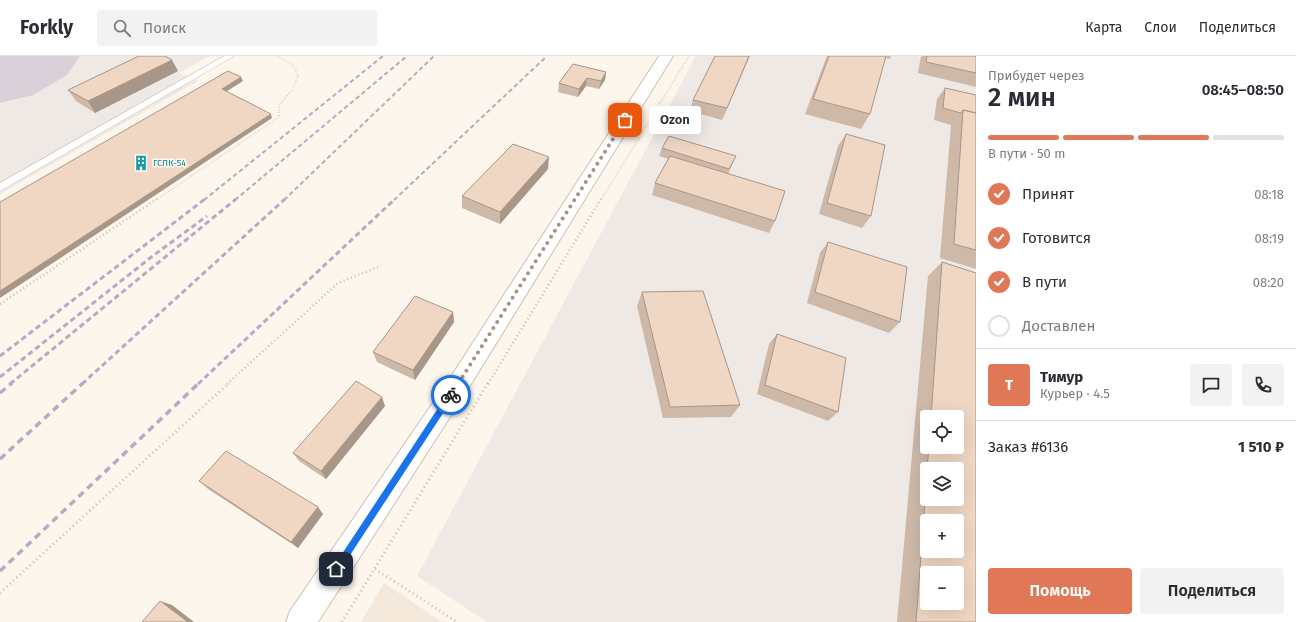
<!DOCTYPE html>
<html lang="ru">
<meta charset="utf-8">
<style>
body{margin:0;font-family:"Fira Sans",sans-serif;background:#f2f2f3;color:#2b2b33;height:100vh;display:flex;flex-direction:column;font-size:15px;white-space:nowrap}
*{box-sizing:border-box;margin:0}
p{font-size:13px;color:#7c7c81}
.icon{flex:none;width:22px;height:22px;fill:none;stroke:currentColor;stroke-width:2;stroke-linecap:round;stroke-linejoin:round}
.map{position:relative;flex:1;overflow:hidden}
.details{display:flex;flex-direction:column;background:#fff;width:320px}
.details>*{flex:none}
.buttons{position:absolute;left:920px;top:354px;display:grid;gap:8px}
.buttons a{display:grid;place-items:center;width:44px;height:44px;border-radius:4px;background:#fff;box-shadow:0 4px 16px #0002;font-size:20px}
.pin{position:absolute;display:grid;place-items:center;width:34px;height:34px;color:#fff;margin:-17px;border-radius:8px;box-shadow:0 2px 6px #0006}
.courier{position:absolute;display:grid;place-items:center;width:40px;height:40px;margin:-20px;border:3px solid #1a73e8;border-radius:50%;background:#fff;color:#222;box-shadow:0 1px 5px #0007}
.bubble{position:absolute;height:28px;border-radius:4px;background:#fff;box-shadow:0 4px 16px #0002;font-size:13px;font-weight:600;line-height:28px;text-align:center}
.overview em{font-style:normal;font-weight:600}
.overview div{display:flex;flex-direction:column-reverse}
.overview{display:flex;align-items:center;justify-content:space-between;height:68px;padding:0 12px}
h1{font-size:26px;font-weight:600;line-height:30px}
.bar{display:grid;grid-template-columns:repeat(4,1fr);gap:6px 4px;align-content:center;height:48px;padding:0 12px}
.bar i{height:5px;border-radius:3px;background:#e1e1e2}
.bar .selected{background:#e07857}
.bar p{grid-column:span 4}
.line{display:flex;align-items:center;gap:10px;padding:0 12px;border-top:1px solid #e1e1e2}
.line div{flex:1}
.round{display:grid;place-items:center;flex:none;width:42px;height:42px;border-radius:4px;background:#f2f2f3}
ol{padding:0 12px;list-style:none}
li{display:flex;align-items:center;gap:12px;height:44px}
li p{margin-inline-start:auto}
li .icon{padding:4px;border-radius:50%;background:#e07857;color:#fff;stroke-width:4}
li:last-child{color:#7c7c81}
li i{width:22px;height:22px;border:2px solid #e1e1e2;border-radius:50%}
.primary-button{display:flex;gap:8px;margin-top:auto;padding:8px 12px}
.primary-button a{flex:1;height:46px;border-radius:4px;background:#e07857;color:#fff;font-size:16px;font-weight:600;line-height:46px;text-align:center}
.primary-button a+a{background:#f2f2f3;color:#2b2b33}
header{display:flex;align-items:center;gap:24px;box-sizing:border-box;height:56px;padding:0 20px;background:#fff;border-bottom:1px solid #e1e1e2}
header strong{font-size:19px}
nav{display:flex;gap:22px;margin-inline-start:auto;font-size:14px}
.search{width:280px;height:36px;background:#f2f2f3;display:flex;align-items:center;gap:10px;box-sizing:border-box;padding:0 14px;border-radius:4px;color:#7c7c81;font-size:15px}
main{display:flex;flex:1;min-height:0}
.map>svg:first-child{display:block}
.residential{fill:#f4e8da}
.industrial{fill:#eee9e4;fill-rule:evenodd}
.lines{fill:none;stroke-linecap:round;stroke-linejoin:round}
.runway{fill:#dad0da;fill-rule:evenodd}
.service-casing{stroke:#cebeb1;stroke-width:1}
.secondary-casing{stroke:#d1bfaf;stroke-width:2}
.path-far2{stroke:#d6baa6;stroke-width:2;stroke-dasharray:0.5 2;stroke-linecap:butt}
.path-far1{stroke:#d6baa6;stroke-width:2.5;stroke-dasharray:1 3;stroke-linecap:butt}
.path{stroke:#d6baa6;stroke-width:3;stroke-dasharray:1 3.5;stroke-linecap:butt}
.service{fill:#fff;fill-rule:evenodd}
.secondary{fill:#fff;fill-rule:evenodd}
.rail-far2{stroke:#b9a9c7;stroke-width:2;stroke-dasharray:4.5 3;stroke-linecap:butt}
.rail-far1{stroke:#b9a9c7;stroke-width:3;stroke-dasharray:5.5 3.5;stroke-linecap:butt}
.rail{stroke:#b9a9c7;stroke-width:3.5;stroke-dasharray:7 5;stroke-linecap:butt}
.wall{fill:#ceb9a9;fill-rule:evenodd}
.shaded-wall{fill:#a89689}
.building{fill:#f0d7c4;stroke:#a89689;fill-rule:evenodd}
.route{fill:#1a73e8}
.done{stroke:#a69386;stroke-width:4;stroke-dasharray:0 7.2}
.labels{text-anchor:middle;stroke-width:3;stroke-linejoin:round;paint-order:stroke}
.far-culture-label{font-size:9px;fill:#0d838f;stroke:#fefaf2;text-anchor:start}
</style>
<header>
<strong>Forkly</strong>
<div class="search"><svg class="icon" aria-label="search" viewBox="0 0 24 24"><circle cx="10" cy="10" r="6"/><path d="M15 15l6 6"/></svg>Поиск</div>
<nav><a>Карта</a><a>Слои</a><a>Поделиться</a></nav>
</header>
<main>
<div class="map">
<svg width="976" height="566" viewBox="0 0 976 566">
<rect width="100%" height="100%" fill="#fcf6ec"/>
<path class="residential" d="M 384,527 L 442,566 L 361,566 Z"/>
<path class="industrial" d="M 0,0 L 210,0 L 179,17 L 198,25 L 0,138 Z
M 696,0 L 917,0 L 976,14 L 976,566 L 487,566 L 417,520 ZM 927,361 L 957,361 L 957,391 L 927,391 ZM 927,413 L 957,413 L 957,443 L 927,443 ZM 927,465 L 957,465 L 957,495 L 927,495 ZM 927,517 L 957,517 L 957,547 L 927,547 Z"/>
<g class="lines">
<path class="runway" d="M 0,0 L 80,0 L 67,19 L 33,39 L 0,47 Z"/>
<g class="service-casing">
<path id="service" d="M 224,0 L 234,0 L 0,135 L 0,127 Z"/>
</g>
<g class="secondary-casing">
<path id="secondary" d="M 659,0 L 673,0 L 468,333 L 318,566 L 286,566 L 290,555 L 452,319 Z"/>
</g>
<path class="path-far2" d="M 156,144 L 279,61 L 279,50 L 292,34 L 298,20 L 293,9 L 277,0
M 601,144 L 689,0"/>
<path class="path-far1" d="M 0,248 L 157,143
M 227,328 L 338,227 L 381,210
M 488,328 L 601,143"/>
<path class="path" d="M 375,513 L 457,566
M 0,537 L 229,327
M 342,566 L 488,327"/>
<use href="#service" class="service"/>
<use href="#secondary" class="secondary"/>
<path class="rail-far2" d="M 204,144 L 383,0
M 235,144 L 407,0
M 284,144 L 434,0
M 394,144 L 547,0"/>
<path class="rail-far1" d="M 0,300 L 205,143
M 0,321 L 150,202 L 207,160
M 10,328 L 236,143
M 82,328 L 285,143
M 198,328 L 395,143"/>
<path class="rail" d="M 0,337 L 12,327
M 0,403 L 83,327
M 0,515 L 199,327"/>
</g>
<path class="wall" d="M 750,0 L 722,64 L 690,55 L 693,44 Z
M 827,0 L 891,0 L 890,3 L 885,2 L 870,58 L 861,73 L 805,58 Z
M 921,0 L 976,0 L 976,31 L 918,17 Z
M 178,15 L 95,57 L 76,45 L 68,34 Z
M 606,16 L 605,24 L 599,33 L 586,30 L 578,41 L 558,36 L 559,27 Z
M 945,32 L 976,39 L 976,213 L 940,202 L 951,69 L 934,64 L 937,43 Z
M 846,78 L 871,160 L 862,172 L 819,158 L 838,90 Z
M 662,92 L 736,100 L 728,118 L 775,165 L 769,177 L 652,139 L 655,127 L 668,103 L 659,100 Z
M 548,113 L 500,168 L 462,152 L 462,140 Z
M 828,186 L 900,266 L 889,277 L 807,247 L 820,197 Z
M 942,206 L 976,217 L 976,566 L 897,566 L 928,220 ZM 927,361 L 957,361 L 957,391 L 927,391 ZM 927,413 L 957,413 L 957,443 L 927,443 ZM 927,465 L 957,465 L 957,495 L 927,495 ZM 927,517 L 957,517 L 957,547 L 927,547 Z
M 642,236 L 740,349 L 731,361 L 663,362 L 637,250 Z
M 453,256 L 454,266 L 415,324 L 377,306 L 373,296 Z
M 777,278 L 838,356 L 828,365 L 757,338 L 769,288 Z
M 385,350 L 326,423 L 299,405 L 293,397 Z
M 199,425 L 323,458 L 298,492 L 208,433 Z"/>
<path class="shaded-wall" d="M 750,0 L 722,64 L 727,52 Z
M 172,4 L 178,15 L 95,57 L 88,45 Z
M 606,16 L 605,24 L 599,33 L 601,25 Z
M 241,21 L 243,25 L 224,37 L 222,33 Z
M 587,22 L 586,30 L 578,41 L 579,33 Z
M 271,58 L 272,62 L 0,242 L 0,235 Z
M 549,101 L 548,113 L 500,168 L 500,156 Z
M 453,256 L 454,266 L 415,324 L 413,314 Z
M 382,341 L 385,350 L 326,423 L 321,415 Z
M 318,451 L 323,458 L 298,492 L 291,486 Z
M 160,545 L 172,549 L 194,566 L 188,566 Z"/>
<path class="building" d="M 139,0 L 165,0 L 172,4 L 88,45 L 68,34 Z
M 715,0 L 749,0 L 727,52 L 693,44 Z
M 829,0 L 886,0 L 870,58 L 813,43 Z
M 927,0 L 976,0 L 976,17 L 926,6 Z
M 573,8 L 606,16 L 601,25 L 587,22 L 579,33 L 559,27 Z
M 228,15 L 241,21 L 222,33 L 271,58 L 0,235 L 0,146 Z
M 945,32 L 976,39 L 976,57 L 963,54 L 961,57 L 943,52 Z
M 963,54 L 976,57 L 976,194 L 954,188 Z
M 846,78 L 885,89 L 871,160 L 827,147 Z
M 669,80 L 736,100 L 729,113 L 662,92 Z
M 513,88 L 549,101 L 500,156 L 462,140 Z
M 670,100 L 785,135 L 775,165 L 655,127 Z
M 828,186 L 907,211 L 900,266 L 815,236 Z
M 942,206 L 976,217 L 976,566 L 916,566 L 927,418 L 927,443 L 957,443 L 957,413 L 927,413 L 929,391 L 957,391 L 957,361 L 931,361 ZM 927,465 L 957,465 L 957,495 L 927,495 ZM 927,517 L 957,517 L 957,547 L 927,547 Z
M 703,235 L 740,349 L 670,351 L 642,236 Z
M 415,240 L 453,256 L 413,314 L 373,296 Z
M 777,278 L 846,302 L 838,356 L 765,329 Z
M 356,325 L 382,341 L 321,415 L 293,397 Z
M 226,395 L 318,451 L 291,486 L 199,425 Z
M 160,545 L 188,566 L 142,566 Z"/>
<path class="route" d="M 451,336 L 454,339 L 453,342 L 339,516 L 336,517 L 334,516 L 332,513 L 334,510 L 448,337 Z"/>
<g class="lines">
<path class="done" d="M 451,339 L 625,64"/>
</g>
<defs>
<g id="building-bare" transform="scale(1.2)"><path d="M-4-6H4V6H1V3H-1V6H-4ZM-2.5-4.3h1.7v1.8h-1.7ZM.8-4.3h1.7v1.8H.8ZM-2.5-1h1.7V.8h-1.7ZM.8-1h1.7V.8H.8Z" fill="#0f9aa8" stroke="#fefaf2" stroke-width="2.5" paint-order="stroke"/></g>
</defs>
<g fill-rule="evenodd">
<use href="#building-bare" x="141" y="107"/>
</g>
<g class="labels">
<g class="far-culture-label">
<text x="153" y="110">ГСПК-54</text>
</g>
</g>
</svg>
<div class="buttons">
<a><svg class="icon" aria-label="locate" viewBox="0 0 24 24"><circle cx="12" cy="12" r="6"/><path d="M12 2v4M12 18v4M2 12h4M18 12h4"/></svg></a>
<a><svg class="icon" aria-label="layers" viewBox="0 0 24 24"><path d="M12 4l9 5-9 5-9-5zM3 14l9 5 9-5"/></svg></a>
<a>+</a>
<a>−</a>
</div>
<div class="pin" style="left:625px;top:64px;background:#ea580c"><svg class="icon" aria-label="bag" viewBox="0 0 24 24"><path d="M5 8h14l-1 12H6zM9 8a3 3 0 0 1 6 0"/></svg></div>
<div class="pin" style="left:336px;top:513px;background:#1f2937"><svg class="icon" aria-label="home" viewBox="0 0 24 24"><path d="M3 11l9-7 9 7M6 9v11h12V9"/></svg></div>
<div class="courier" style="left:451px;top:339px"><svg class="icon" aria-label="bike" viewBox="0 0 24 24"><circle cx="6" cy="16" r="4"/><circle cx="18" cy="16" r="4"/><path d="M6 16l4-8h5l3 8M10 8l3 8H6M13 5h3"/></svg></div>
<div class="bubble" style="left:649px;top:50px;width:52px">Ozon</div>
</div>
<section class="details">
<div class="overview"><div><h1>2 мин</h1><p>Прибудет через</p></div><em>08:45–08:50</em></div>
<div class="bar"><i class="selected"></i><i class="selected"></i><i class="selected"></i><i></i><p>В пути · 50 m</p></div>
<ol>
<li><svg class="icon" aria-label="check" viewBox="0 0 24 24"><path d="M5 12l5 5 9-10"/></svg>Принят<p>08:18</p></li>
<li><svg class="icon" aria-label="check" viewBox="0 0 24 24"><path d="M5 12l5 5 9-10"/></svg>Готовится<p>08:19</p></li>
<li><svg class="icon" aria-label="check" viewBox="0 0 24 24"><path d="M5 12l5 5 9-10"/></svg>В пути<p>08:20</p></li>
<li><i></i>Доставлен</li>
</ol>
<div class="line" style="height:72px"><b class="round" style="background:#e07857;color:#fff">Т</b><div><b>Тимур</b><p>Курьер · 4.5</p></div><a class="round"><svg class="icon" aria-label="chat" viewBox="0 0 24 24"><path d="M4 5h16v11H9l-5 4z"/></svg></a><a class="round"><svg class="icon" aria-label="phone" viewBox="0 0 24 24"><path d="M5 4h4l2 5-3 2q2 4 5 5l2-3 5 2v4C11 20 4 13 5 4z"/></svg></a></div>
<div class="line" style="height:52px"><div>Заказ #6136</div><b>1 510 ₽</b></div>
<div class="primary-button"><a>Помощь</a><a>Поделиться</a></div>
</section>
</main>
